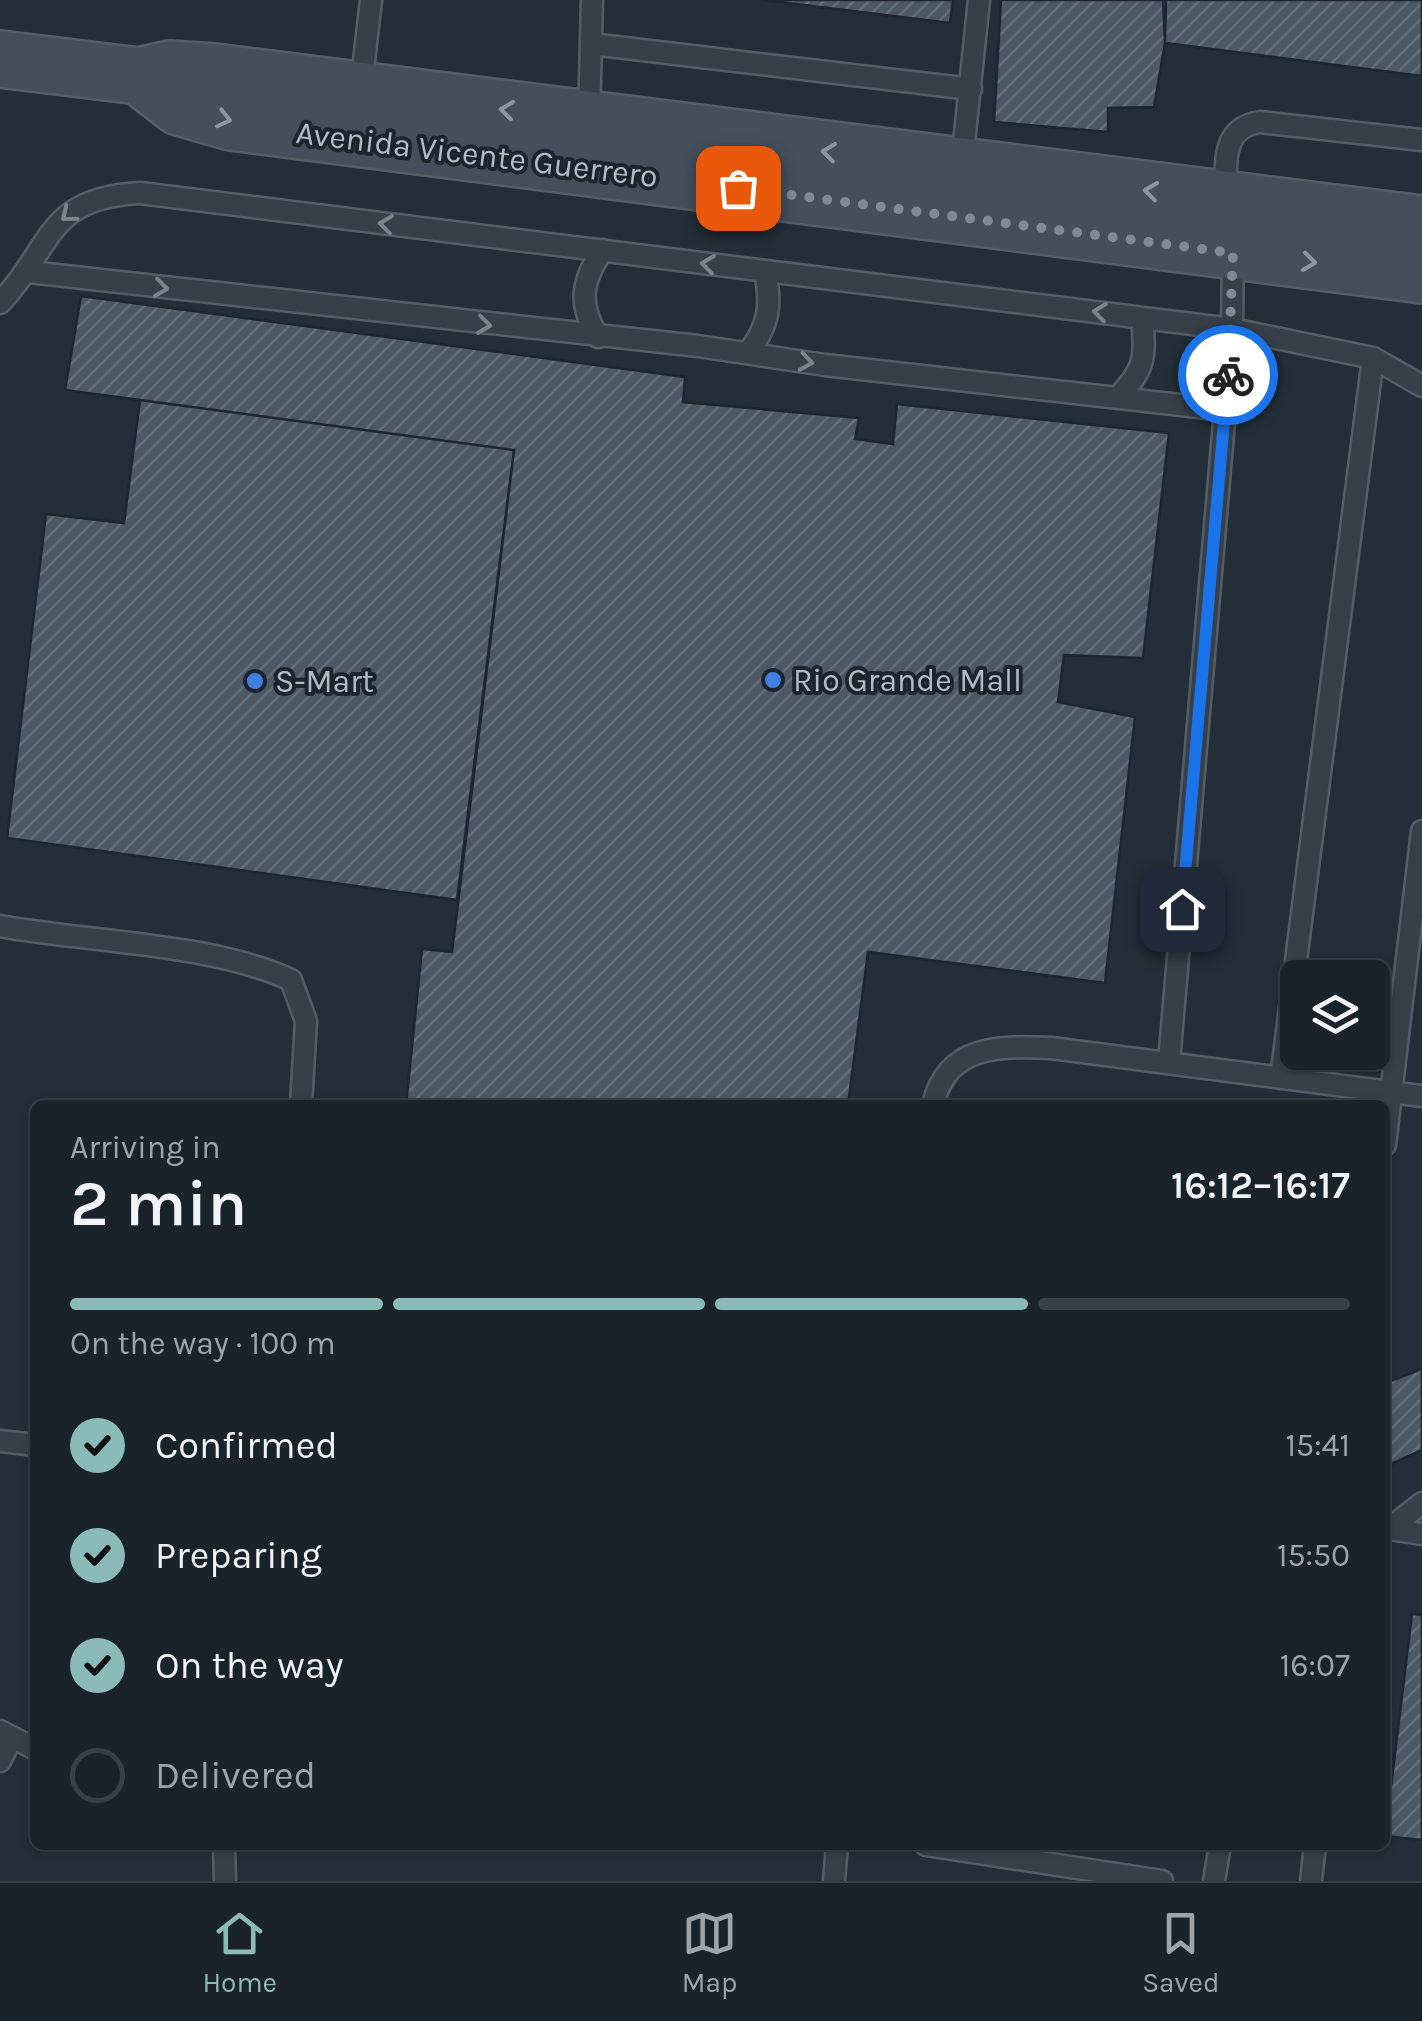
<!DOCTYPE html>
<meta charset="utf-8">
<style>
body{margin:0;font-family:Karla,sans-serif;background:#232a32;color:#f1f3f6;height:100vh;display:flex;flex-direction:column;font-size:38px;white-space:nowrap}
*{box-sizing:border-box;margin:0}
p{font-size:32px;color:#9fa4a8}
.icon{flex:none;width:55px;height:55px;fill:none;stroke:currentColor;stroke-width:2;stroke-linecap:round;stroke-linejoin:round}
.map{position:relative;flex:1;overflow:hidden}
.side{position:absolute;left:30px;top:1100px;width:1360px;height:750px;display:flex;flex-direction:column;background:#1a222a;border-radius:15px;box-shadow:0 2px 8px #0004,0 0 0 2px #383f47}
.side>*{flex:none}
.tools{position:absolute;left:1280px;top:960px;display:grid;gap:20px}
.tools a{display:grid;place-items:center;width:110px;height:110px;border-radius:15px;background:#1a222a;box-shadow:0 2px 8px #0004,0 0 0 2px #383f47;font-size:50px}
.pin{position:absolute;display:grid;place-items:center;width:85px;height:85px;color:#fff;margin:-42px;border-radius:20px;box-shadow:0 5px 15px #0006}
.courier{position:absolute;display:grid;place-items:center;width:100px;height:100px;margin:-50px;border:8px solid #1a73e8;border-radius:50%;background:#fff;color:#222;box-shadow:0 2px 12px #0007}
.overview em{font-style:normal;font-weight:600}
.overview div{display:flex;flex-direction:column-reverse}
.overview{display:flex;align-items:center;justify-content:space-between;height:170px;padding:0 40px}
h1{font-size:65px;font-weight:600;line-height:75px}
.bar{display:grid;grid-template-columns:repeat(4,1fr);gap:15px 10px;align-content:center;height:120px;padding:0 40px}
.bar i{height:12px;border-radius:8px;background:#383f47}
.bar .selected{background:#8bbbb9}
.bar p{grid-column:span 4}
ol{padding:0 40px;list-style:none}
li{display:flex;align-items:center;gap:30px;height:110px}
li p{margin-inline-start:auto}
li .icon{padding:10px;border-radius:50%;background:#8bbbb9;color:#111;stroke-width:4}
li:last-child{color:#9fa4a8}
li i{width:55px;height:55px;border:5px solid #383f47;border-radius:50%}
.dock{display:flex;justify-content:space-around;align-items:center;height:140px;border-top:2px solid #383f47;background:#1a222a;font-size:28px;color:#9fa4a8}
.dock a{display:grid;justify-items:center;gap:5px}
.dock .selected{color:#8bbbb9}
.map>svg:first-child{display:block}
.building{fill:url(#building-hatch);stroke:#1e2630;stroke-width:2.5}
.lines{fill:none;stroke-linecap:round;stroke-linejoin:round}
.lane-casing{stroke:#555d67;stroke-width:25}
.secondary-casing{stroke:#555d67;stroke-width:60}
.lane{stroke:#373f49;stroke-width:20}
.secondary{stroke:#454f5c;stroke-width:55}
.oneway{stroke:#8c95a0}
.oneway2{stroke:#7b838d}
.done{stroke:#808994;stroke-width:10;stroke-dasharray:0 18}
.route{stroke:#1a73e8;stroke-width:12}
.shop-dot{fill:#3f7fe0;stroke:#1c242e;stroke-width:4}
.labels{text-anchor:middle;stroke-width:8;stroke-linejoin:round;paint-order:stroke}
.street-label{font-size:32px;fill:#b2bac5;stroke:#1c242e}
.poi-label{font-size:32px;fill:#b2bac5;stroke:#1c242e;text-anchor:start}
</style>
<div class="map">
<svg width="1422" height="1881" viewBox="0 0 1422 1881">
<defs>
<pattern id="building-hatch" width="6" height="6" patternUnits="userSpaceOnUse" patternTransform="scale(2.5)"><rect width="6" height="6" fill="#4c5864"/><path d="M-1 1l2-2M0 6l6-6M5 7l2-2" fill="none" stroke="#636e79"/></pattern>
</defs>
<rect width="100%" height="100%" fill="#232e38"/>
<path class="building" d="M 763,0 L 953,0 L 950,23 Z
M 1001,0 L 1166,0 L 1165,43 L 1154,107 L 1108,108 L 1108,132 L 994,122 Z
M 1163,0 L 1422,0 L 1422,76 L 1165,43 Z
M 81,296 L 685,377 L 683,402 L 859,418 L 855,439 L 893,444 L 897,404 L 1169,433 L 1143,658 L 1064,655 L 1058,702 L 1135,717 L 1105,983 L 868,952 L 848,1105 L 406,1105 L 422,949 L 452,952 L 514,450 L 65,390 Z
M 140,400 L 514,450 L 457,900 L 7,838 L 46,514 L 124,523 Z
M 1422,1369 L 1422,1450 L 1385,1467 L 1385,1383 Z
M 1412,1614 L 1422,1615 L 1422,1840 L 1385,1836 Z"/>
<g class="lines">
<g class="lane-casing">
<path id="lane" d="M 591,44 L 971,89
M 361,87 L 371,0
M 589,118 L 592,0
M 962,162 L 979,0
M 1226,199 C 1226,165 1220,128 1260,122 L 1422,140
M 29,272 L 698,346 L 825,365 L 1225,410
M 0,303 C 54,246 45,198 140,193 L 1232,329 L 1373,358 L 1422,386
M 598,337 C 578,304 581,281 603,250
M 748,353 C 769,325 772,306 765,271
M 1117,398 C 1145,369 1146,358 1142,318
M 0,926 C 88,942 211,943 291,980 L 306,1021 L 301,1105
M 1169,1062 L 1232,329 L 1233,252
M 1281,1078 L 1373,358
M 933,1105 C 947,1044 1000,1046 1051,1048 L 1422,1096
M 1385,1145 L 1422,831
M 0,1441 L 35,1445
M 1389,1529 L 1422,1534
M 1385,1532 L 1422,1503
M 0,1731 L 35,1749
M 0,1761 L 11,1739
M 224,1845 L 225,1881
M 926,1845 L 1162,1881
M 834,1881 L 837,1845
M 1214,1881 L 1220,1845
M 1311,1881 L 1315,1845"/>
</g>
<g class="secondary-casing">
<path id="secondary" d="M 0,59 L 139,76 L 170,69 L 214,72 L 1422,224
M 139,76 L 179,107 L 231,122 L 1422,275"/>
</g>
<use href="#lane" class="lane"/>
<use href="#secondary" class="secondary"/>
</g>
<defs><path id="oneway-chevron" d="M-2-3.5L2.5 0L-2 3.5" fill="none" stroke-width="1.6" stroke-linecap="round" stroke-linejoin="round" transform="scale(2.5)"/></defs>
<g class="oneway">
<use href="#oneway-chevron" transform="translate(507 110) rotate(-173)"/>
<use href="#oneway-chevron" transform="translate(224 119) rotate(14)"/>
<use href="#oneway-chevron" transform="translate(829 152) rotate(-173)"/>
<use href="#oneway-chevron" transform="translate(1151 191) rotate(-173)"/>
<use href="#oneway-chevron" transform="translate(1309 262) rotate(7)"/>
</g>
<g class="oneway2">
<use href="#oneway-chevron" transform="translate(68 215) rotate(141)"/>
<use href="#oneway-chevron" transform="translate(386 224) rotate(-173)"/>
<use href="#oneway-chevron" transform="translate(708 264) rotate(-173)"/>
<use href="#oneway-chevron" transform="translate(161 288) rotate(7)"/>
<use href="#oneway-chevron" transform="translate(1100 312) rotate(-173)"/>
<use href="#oneway-chevron" transform="translate(484 325) rotate(7)"/>
<use href="#oneway-chevron" transform="translate(806 362) rotate(9)"/>
</g>
<g class="lines">
<path class="done" d="M 738,188 L 1233,253 L 1228,375"/>
<path class="route" d="M 1182,909 L 1228,375"/>
</g>
<g class="shop-dot">
<circle cx="773" cy="680" r="10"/>
<circle cx="255" cy="681" r="10"/>
</g>
<g class="labels">
<g class="street-label">
<text transform="translate(477 154) rotate(7)" y="11">Avenida Vicente Guerrero</text>
</g>
<g class="poi-label">
<text x="793" y="691">Rio Grande Mall</text>
<text x="275" y="692">S-Mart</text>
</g>
</g>
</svg>
<div class="tools">
<a><svg class="icon" aria-label="layers" viewBox="0 0 24 24"><path d="M12 4l9 5-9 5-9-5zM3 14l9 5 9-5"/></svg></a>
</div>
<div class="pin" style="left:738px;top:188px;background:#ea580c"><svg class="icon" aria-label="bag" viewBox="0 0 24 24"><path d="M5 8h14l-1 12H6zM9 8a3 3 0 0 1 6 0"/></svg></div>
<div class="pin" style="left:1182px;top:909px;background:#1f2937"><svg class="icon" aria-label="home" viewBox="0 0 24 24"><path d="M3 11l9-7 9 7M6 9v11h12V9"/></svg></div>
<div class="courier" style="left:1228px;top:375px"><svg class="icon" aria-label="bike" viewBox="0 0 24 24"><circle cx="6" cy="16" r="4"/><circle cx="18" cy="16" r="4"/><path d="M6 16l4-8h5l3 8M10 8l3 8H6M13 5h3"/></svg></div>
<section class="side">
<div class="overview"><div><h1>2 min</h1><p>Arriving in</p></div><em>16:12–16:17</em></div>
<div class="bar"><i class="selected"></i><i class="selected"></i><i class="selected"></i><i></i><p>On the way · 100 m</p></div>
<ol>
<li><svg class="icon" aria-label="check" viewBox="0 0 24 24"><path d="M5 12l5 5 9-10"/></svg>Confirmed<p>15:41</p></li>
<li><svg class="icon" aria-label="check" viewBox="0 0 24 24"><path d="M5 12l5 5 9-10"/></svg>Preparing<p>15:50</p></li>
<li><svg class="icon" aria-label="check" viewBox="0 0 24 24"><path d="M5 12l5 5 9-10"/></svg>On the way<p>16:07</p></li>
<li><i></i>Delivered</li>
</ol>
</section>
</div>
<nav class="dock">
<a class="selected"><svg class="icon" aria-label="home" viewBox="0 0 24 24"><path d="M3 11l9-7 9 7M6 9v11h12V9"/></svg>Home</a>
<a><svg class="icon" aria-label="map" viewBox="0 0 24 24"><path d="M3 6l6-2 6 2 6-2v14l-6 2-6-2-6 2zM9 4v14M15 6v14"/></svg>Map</a>
<a><svg class="icon" aria-label="saved" viewBox="0 0 24 24"><path d="M7 4h10v16l-5-4-5 4z"/></svg>Saved</a>
</nav>
